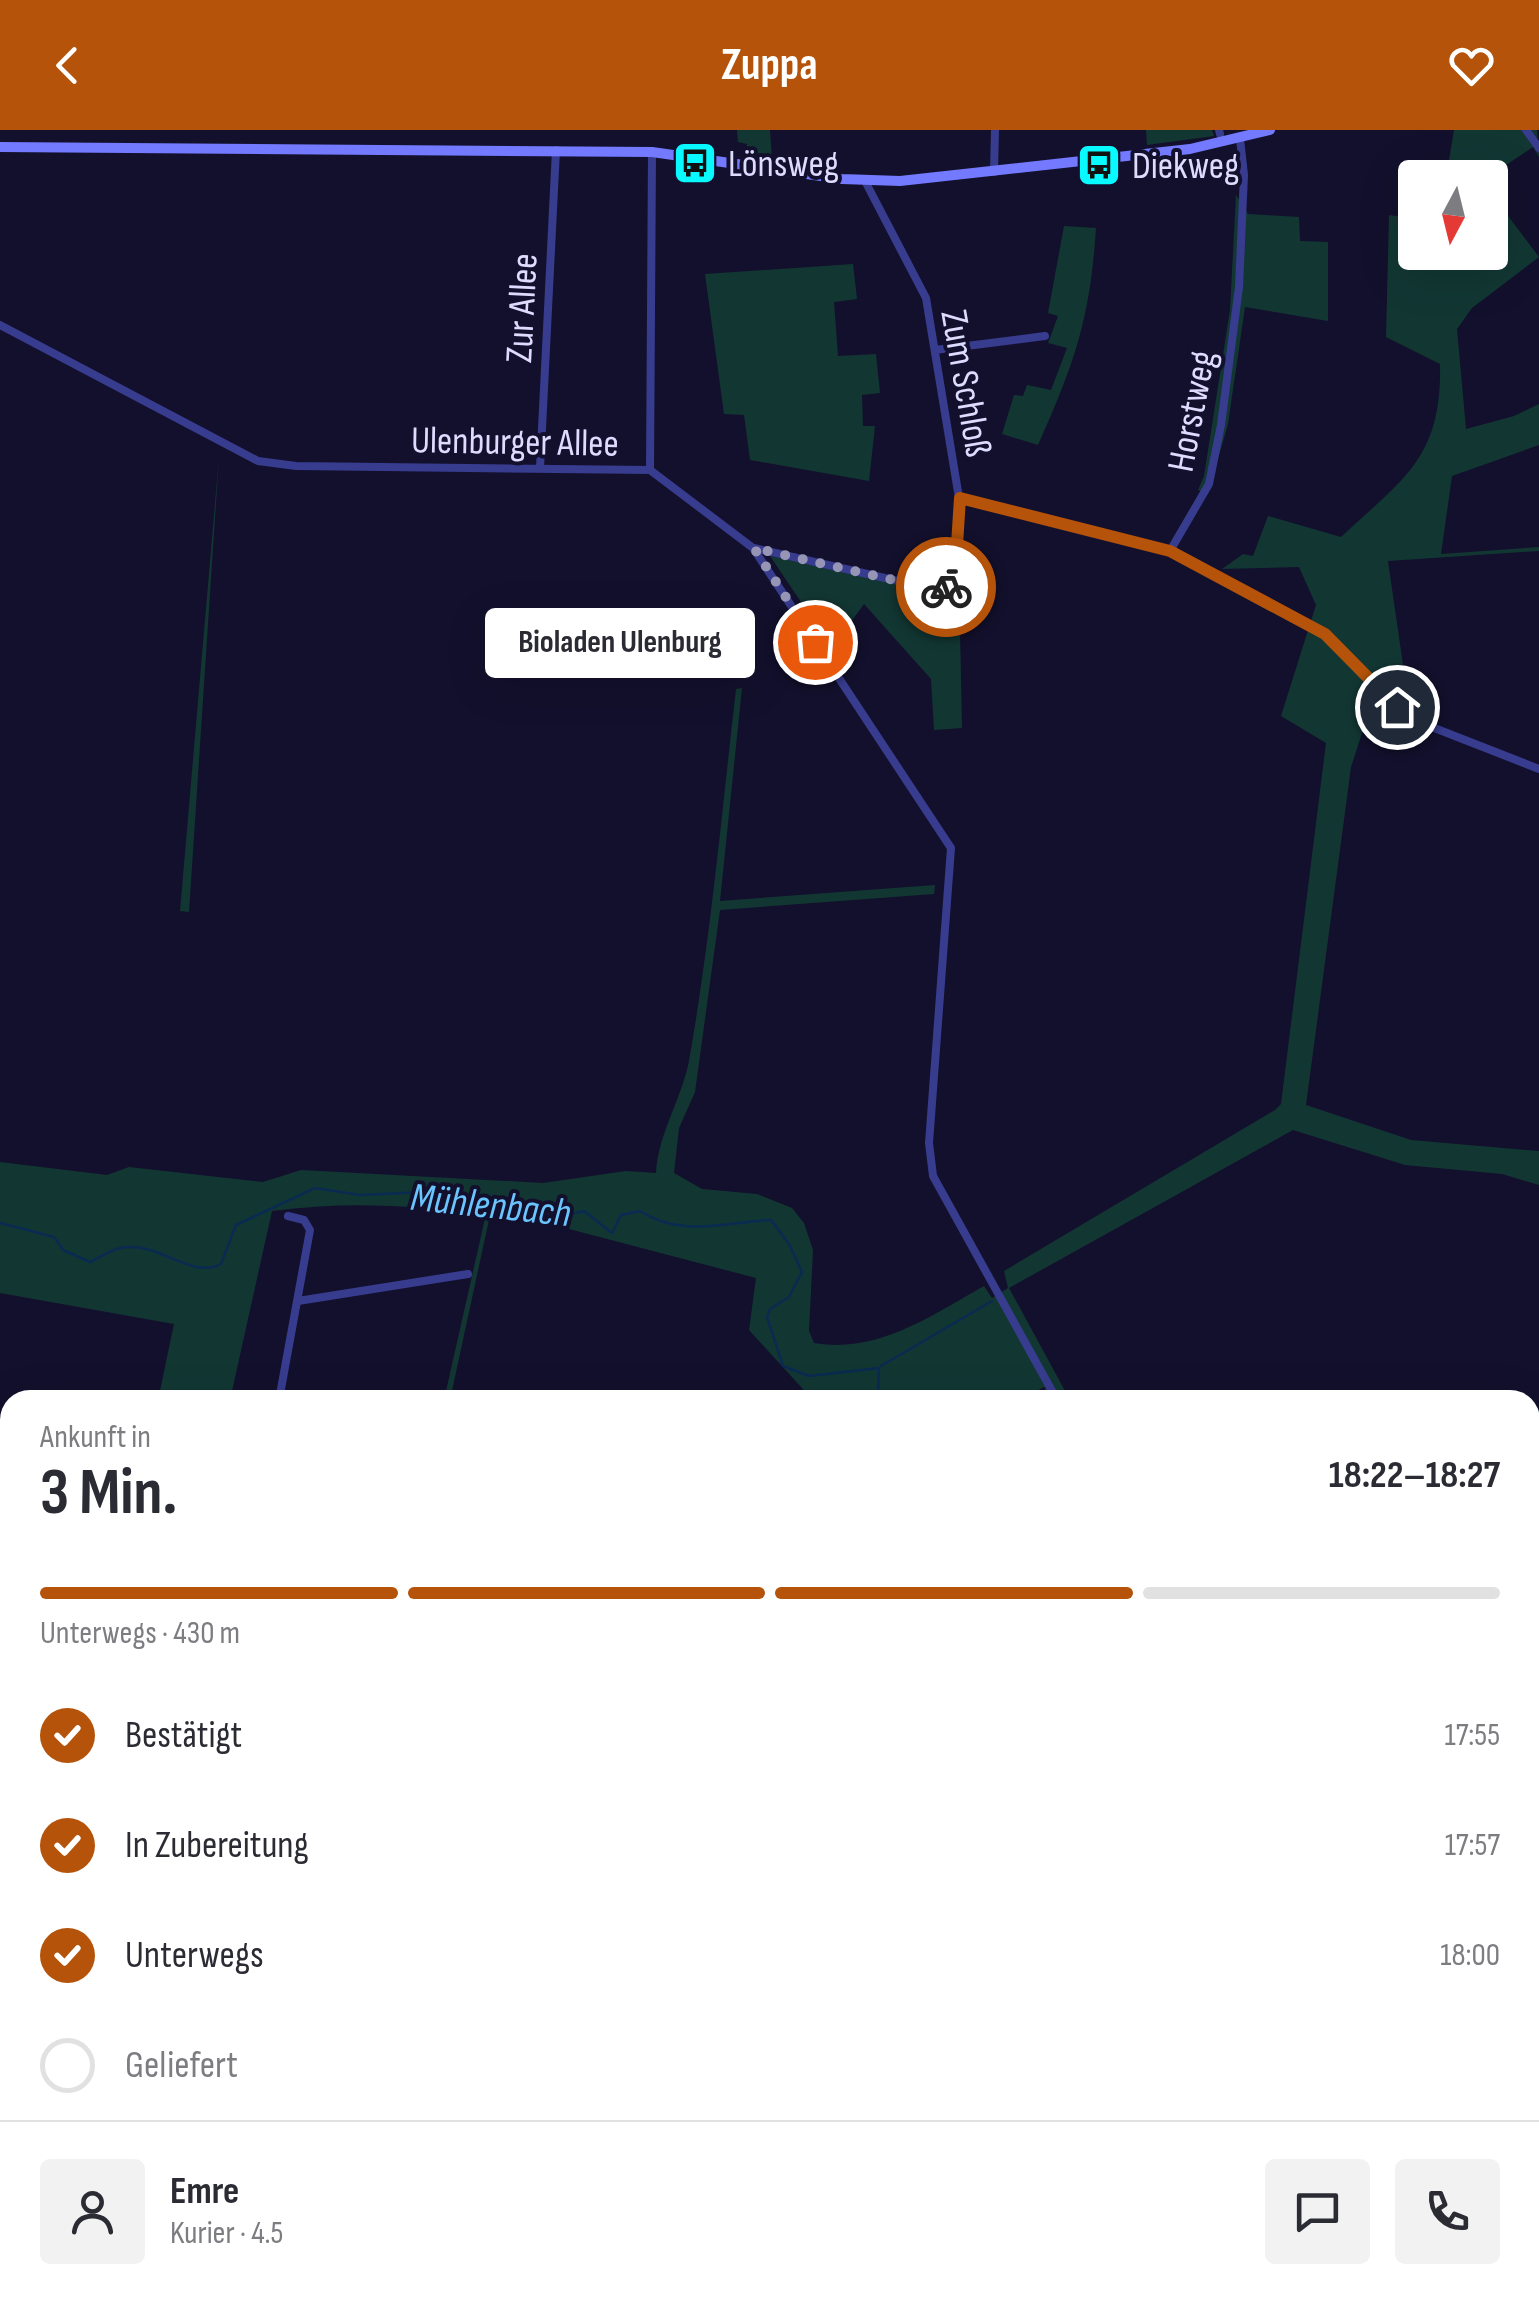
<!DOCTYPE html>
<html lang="de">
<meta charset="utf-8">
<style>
body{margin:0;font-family:"Sofia Sans Condensed",sans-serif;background:#f2f2f3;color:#2b2b33;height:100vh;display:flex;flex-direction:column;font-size:38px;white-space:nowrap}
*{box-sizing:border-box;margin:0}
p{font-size:32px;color:#7c7c81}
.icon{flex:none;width:55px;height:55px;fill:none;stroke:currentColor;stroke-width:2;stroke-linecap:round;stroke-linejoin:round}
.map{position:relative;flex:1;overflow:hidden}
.side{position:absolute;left:0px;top:1260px;width:1540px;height:932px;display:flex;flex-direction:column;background:#fff;border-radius:30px 30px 0 0;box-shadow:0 10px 40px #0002}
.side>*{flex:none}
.needle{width:65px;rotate:187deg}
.tools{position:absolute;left:1398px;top:30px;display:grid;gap:20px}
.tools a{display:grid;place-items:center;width:110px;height:110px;border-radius:10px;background:#fff;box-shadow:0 10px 40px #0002;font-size:50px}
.pin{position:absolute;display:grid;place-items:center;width:85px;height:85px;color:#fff;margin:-42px;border:5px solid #fff;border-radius:50%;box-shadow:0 2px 10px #0007}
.courier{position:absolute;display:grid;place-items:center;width:100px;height:100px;margin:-50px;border:8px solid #b45309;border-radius:50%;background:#fff;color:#222;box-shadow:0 2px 12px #0007}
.bubble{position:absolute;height:70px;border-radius:10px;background:#fff;box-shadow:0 10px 40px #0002;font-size:32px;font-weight:700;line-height:70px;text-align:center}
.overview em{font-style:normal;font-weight:700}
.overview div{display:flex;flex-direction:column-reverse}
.overview{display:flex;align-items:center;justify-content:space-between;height:170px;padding:0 40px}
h1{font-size:65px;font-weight:700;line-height:75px}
.bar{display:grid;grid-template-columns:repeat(4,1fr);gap:15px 10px;align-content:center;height:120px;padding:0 40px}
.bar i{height:12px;border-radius:8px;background:#e1e1e2}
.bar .active{background:#b45309}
.bar p{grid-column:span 4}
.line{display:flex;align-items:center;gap:25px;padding:0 40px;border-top:2px solid #e1e1e2}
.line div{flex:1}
.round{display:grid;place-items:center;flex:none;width:105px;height:105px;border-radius:10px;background:#f2f2f3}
ol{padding:0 40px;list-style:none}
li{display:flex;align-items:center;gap:30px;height:110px}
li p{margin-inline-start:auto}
li .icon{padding:10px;border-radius:50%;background:#b45309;color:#fff;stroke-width:4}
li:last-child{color:#7c7c81}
li i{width:55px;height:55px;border:5px solid #e1e1e2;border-radius:50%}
header{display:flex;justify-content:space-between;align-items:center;height:130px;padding:0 40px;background:#b45309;color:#fff;font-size:45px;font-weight:700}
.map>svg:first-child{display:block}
.green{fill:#123733}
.water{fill:#0a2a52}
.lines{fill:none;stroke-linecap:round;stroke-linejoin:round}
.stream{stroke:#0a2a52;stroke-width:2.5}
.minor{stroke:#383c8e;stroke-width:8}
.secondary{stroke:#737aff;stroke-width:10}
.done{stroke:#9695b6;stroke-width:10;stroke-dasharray:0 18}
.route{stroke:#b45309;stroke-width:12}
.labels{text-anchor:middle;stroke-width:8;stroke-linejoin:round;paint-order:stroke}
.poi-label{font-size:38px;fill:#dddcff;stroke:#13102d;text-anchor:start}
.street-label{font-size:38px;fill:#dddcff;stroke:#13102d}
.water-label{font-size:40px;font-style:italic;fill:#6ac5ff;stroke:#13102d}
</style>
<header><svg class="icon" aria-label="back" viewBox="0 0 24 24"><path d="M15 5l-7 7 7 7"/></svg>Zuppa<svg class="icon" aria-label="heart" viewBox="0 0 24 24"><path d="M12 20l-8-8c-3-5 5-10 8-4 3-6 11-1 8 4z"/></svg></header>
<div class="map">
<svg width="1539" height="2192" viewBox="0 0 1539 2192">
<rect width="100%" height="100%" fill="#13102d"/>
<path class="green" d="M 737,0 L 770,0 L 772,29 L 745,24 L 747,14 L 738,12 Z
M 1146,0 L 1212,0 L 1214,6 L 1147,15 Z
M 1454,0 L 1537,0 L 1539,27 L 1533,17 L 1488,47 L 1446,48 Z
M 1490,62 L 1539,127 L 1472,178 L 1457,199 L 1466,299 L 1514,286 L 1539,274 L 1539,315 L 1452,346 L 1441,424 L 1539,417 L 1539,421 L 1388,431 L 1403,535 L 1381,545 L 1351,637 L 1306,975 L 1411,1010 L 1539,1021 L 1539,1055 L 1502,1044 L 1405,1035 L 1293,1000 L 1009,1158 L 1070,1270 L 1052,1270 L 1044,1257 L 1020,1270 L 813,1270 L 749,1200 L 756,1148 L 504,1082 L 490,1085 L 450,1270 L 444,1270 L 486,1084 C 414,1075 343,1071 272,1081 L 230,1270 L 158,1270 L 174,1194 L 0,1163 L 0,1032 L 107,1045 L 129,1037 L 263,1052 L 301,1040 L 543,1053 L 626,1041 L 656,1043 C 658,1002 684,966 690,925 C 711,804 722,681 736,559 L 742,558 L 720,771 L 935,755 L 934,764 L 720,780 L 695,962 L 679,998 L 674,1043 L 702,1059 L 757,1064 L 792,1078 L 804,1093 L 813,1120 L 809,1201 L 814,1213 C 877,1224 931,1186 984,1156 L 992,1168 L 1008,1158 L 1004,1141 L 1275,980 L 1281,974 L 1326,613 L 1281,586 L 1316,475 L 1299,437 L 1222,439 L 1243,424 L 1253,426 L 1268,386 L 1341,407 C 1404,348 1442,328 1440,234 L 1386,207 L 1389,85 L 1415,89 L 1415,122 L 1490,122 Z
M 1236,65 L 1248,84 L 1299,87 L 1300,111 L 1328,112 L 1328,191 L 1245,177 L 1228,294 L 1208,364 L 1198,360 L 1204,346 L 1230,180 Z
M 1064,96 L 1096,98 C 1090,189 1075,232 1038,315 L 1002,304 L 1014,265 L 1023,266 L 1027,255 L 1051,260 L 1067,218 L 1048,213 L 1058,186 L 1048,183 Z
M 853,134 L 857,169 L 834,172 L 838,226 L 876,224 L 880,263 L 862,265 L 863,296 L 875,296 L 869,351 L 750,330 L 744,285 L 724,284 L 705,144 Z
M 219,327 L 189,782 L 180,781 Z
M 770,426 L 930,461 L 926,497 L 960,501 L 962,598 L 934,600 L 931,549 L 864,474 L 832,518 Z
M 1530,1893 L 1539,1894 L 1539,2192 L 1111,2192 L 1122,2182 L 1530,2182 Z"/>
<path class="water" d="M 1351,2183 L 1351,2182 L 1421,2183 L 1400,2192 L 1331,2192 Z"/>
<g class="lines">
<path class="stream" d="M 0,1093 L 54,1107 L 63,1120 L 90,1132 C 99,1128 110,1120 120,1118 C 158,1110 191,1150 221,1134 L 236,1095 L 315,1058 L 360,1065 L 446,1061 L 487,1078 L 559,1087 L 584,1081 L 612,1103 L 621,1085 L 640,1081 C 681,1108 725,1092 771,1090 L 789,1114 L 802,1142 L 789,1167 L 770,1179 L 767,1187 L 783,1236 L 809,1246 L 879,1238 L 878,1261 L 870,1270
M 881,1236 L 992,1171
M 1530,1283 L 1539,1282
M 1018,2182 L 1022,2192
M 1496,2182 L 1501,2192"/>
<path class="minor" d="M 1219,0 L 1220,4
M 1526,0 L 1539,18
M 994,42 L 995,0
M 0,195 L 258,331 L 296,336 L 650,340 L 753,418 L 951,718 L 929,1013 L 933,1046 L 1057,1270
M 935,220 L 1045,206
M 540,338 L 556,20
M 650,340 L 652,22
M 959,368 L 1170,421 L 1325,504 L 1397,577 L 1419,592 L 1539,639
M 754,418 L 933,459 L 952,454 L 955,446 L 959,368 L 926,168 L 865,51
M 1170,421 L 1209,354 L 1221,295 L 1239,157 L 1244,45 L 1240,9
M 298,1171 L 468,1144
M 279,1270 L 310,1100 L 304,1090 L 288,1086
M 427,1270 L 431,1270
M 0,1453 L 10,1454
M 1530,1942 L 1539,1942
M 0,2057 L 10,2055
M 47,2192 L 57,2182
M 1104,2192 L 1115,2182"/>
<path class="secondary" d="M 0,17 L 652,22 L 842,49 L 900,51 L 1190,19 L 1270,0"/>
</g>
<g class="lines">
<path class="done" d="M 815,512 L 754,418 L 933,459 L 946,457"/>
<path class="route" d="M 946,457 L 955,446 L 960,368 L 1170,421 L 1325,504 L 1397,577"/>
</g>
<defs>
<g id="bus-square" transform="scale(2.25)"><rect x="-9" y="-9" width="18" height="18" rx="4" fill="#08f9ff" stroke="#13102d"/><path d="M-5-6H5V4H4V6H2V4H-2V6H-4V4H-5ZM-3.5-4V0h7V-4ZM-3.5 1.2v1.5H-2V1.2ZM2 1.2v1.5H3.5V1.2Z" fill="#111"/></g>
</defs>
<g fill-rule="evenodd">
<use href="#bus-square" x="695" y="33"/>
<use href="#bus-square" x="1099" y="35"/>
</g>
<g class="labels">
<g class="poi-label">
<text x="728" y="46">Lönsweg</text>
<text x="1132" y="48">Diekweg</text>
</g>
<g class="street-label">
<text transform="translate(521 178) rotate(-87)" y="13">Zur Allee</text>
<text transform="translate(967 253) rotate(80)" y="13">Zum Schloß</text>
<text transform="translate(1191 281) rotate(-79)" y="13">Horstweg</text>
<text transform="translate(515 311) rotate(1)" y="13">Ulenburger Allee</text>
</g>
<g class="water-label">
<text transform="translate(491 1074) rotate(6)" y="14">Mühlenbach</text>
</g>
</g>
</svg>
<div class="tools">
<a><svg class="needle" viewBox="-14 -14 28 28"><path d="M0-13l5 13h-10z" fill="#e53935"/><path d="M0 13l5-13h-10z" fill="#7c7c81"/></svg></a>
</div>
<div class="pin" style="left:815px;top:512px;background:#ea580c"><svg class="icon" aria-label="bag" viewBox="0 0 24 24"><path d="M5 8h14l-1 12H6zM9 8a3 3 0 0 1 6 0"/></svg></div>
<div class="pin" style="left:1397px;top:577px;background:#1f2937"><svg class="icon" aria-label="home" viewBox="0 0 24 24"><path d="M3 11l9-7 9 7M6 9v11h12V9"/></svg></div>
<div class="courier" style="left:946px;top:457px"><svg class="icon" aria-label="bike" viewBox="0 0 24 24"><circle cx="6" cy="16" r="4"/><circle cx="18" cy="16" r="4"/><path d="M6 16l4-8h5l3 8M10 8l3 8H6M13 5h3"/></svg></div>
<div class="bubble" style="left:485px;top:478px;width:270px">Bioladen Ulenburg</div>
<section class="side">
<div class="overview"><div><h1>3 Min.</h1><p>Ankunft in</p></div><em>18:22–18:27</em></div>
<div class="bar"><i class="active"></i><i class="active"></i><i class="active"></i><i></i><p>Unterwegs · 430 m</p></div>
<ol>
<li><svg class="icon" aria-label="check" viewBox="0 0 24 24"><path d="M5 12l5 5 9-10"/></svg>Bestätigt<p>17:55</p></li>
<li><svg class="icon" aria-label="check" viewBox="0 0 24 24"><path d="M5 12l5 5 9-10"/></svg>In Zubereitung<p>17:57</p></li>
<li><svg class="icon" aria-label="check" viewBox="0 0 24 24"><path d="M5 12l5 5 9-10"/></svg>Unterwegs<p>18:00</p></li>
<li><i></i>Geliefert</li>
</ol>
<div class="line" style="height:180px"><a class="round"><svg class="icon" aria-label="person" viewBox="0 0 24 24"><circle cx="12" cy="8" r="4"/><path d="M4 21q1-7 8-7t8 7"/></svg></a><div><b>Emre</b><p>Kurier · 4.5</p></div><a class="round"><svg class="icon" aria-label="chat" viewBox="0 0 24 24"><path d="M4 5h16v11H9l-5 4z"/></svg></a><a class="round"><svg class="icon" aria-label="phone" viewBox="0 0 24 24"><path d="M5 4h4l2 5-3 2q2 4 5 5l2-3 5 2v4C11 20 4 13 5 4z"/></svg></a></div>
</section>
</div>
